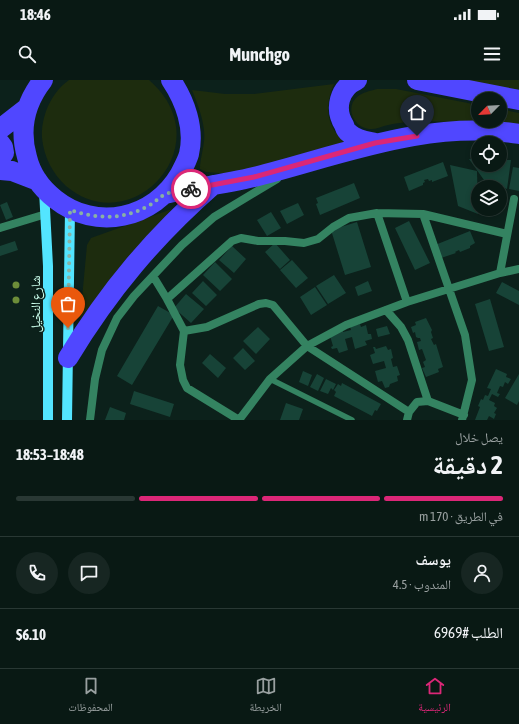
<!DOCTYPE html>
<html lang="ar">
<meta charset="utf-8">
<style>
body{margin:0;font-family:"Asap Condensed","Noto Naskh Arabic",sans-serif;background:#172622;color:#f1f3f6;direction:rtl;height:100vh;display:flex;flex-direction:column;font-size:15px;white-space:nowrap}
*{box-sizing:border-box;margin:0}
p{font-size:13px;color:#99a0a0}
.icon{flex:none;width:22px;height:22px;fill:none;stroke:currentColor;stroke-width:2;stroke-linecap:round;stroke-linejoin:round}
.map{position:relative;height:340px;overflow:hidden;direction:ltr}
.sheet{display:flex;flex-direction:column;background:#091914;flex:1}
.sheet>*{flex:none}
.needle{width:26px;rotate:246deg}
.tools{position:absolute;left:471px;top:12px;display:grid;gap:8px}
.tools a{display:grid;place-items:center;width:36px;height:36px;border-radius:50%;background:#091914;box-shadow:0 2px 6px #0003,0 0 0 1px #293834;font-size:20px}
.pin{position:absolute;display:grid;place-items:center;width:34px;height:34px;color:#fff;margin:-41px -17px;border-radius:50% 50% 50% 0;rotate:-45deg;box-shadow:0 0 4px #0007}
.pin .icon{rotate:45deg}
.courier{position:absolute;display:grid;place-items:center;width:40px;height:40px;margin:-20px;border:3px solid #db2777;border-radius:50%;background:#fff;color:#222;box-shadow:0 1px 5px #0007}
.overview em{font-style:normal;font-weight:700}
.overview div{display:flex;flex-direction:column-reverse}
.overview{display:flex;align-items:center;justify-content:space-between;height:68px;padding:0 16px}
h1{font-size:26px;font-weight:700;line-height:30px}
.bar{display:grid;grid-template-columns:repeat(4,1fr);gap:6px 4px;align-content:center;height:48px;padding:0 16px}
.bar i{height:5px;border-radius:3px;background:#293834}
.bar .active{background:#db2777}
.bar p{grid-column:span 4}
.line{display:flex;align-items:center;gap:10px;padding:0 16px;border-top:1px solid #293834}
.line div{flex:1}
.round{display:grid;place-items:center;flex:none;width:42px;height:42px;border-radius:21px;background:#172622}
.status{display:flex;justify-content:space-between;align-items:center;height:28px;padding:0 20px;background:#091914;direction:ltr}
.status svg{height:11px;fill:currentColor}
header{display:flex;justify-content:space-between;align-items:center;height:52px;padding:0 16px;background:#091914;font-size:18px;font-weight:700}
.tab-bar{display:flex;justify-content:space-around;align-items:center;height:56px;border-top:1px solid #293834;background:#091914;font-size:11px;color:#99a0a0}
.tab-bar a{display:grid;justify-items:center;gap:2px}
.tab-bar .active{color:#db2777}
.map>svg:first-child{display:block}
.green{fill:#1d2c0e}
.building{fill:#174337}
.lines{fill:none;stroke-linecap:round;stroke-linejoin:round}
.lane{stroke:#348361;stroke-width:5.5}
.street{stroke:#348361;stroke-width:8}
.primary{stroke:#53e5ff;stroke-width:10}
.highway{stroke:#5047ff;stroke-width:20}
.tree{fill:#6d8d39}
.done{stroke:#89b1a4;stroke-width:4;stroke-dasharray:0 7.2}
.route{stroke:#db2777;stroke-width:5}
.labels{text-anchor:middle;stroke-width:3;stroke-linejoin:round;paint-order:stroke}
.street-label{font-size:13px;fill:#ccffed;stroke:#0c211b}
</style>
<div class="status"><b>18:46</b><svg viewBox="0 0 49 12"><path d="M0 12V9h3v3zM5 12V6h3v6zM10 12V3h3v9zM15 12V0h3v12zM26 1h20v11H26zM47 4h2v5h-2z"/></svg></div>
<header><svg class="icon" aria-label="menu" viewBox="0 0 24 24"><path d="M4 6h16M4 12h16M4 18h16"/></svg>Munchgo<svg class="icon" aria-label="search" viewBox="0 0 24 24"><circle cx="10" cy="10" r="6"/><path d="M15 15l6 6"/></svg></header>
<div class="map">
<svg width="519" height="340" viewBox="0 0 519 340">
<rect width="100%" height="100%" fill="#0c211b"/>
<path class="green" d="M 69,0 L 149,0 C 223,64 132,162 66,106 C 52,93 44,77 42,58 C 41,36 51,13 69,0 Z
M 461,0 L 519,0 L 519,12 Z
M 334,4 C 324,27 326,47 346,63 L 232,94 L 206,92 L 200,89 C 200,80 203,71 204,61 C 206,45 198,25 192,10 L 225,14 L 254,14 Z
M 377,9 L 396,9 L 478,25 L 478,41 L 500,41 L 500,29 L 519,33 L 519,45 C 497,43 476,42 454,42 C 443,42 432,41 420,41 C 409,42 395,43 384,46 C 380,47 376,49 372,49 C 355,50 344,28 357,17 C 363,12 370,11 377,9 Z
M 172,129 L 125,180 L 80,240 L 87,165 L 91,158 Z"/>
<path class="building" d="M 469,79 L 478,79 L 478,85 L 500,85 L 500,80 L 511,80 L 507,109 L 484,100 Z
M 443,82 L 448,96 L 432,102 L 432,100 L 429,101 L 428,99 L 424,100 L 425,102 L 423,103 L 423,105 L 409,111 L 404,97 Z
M 450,85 L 477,91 L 478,134 L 458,126 Z
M 513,87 L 519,88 L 519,111 L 509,109 Z
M 354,103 L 360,118 L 320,135 L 316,124 L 318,123 L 316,118 Z
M 7,122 L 13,137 L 6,140 L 0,125 Z
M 298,123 L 304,135 L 287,144 L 280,131 Z
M 271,132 L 281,148 L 267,156 L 257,140 Z
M 409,141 L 430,183 L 415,190 L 395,148 Z
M 357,142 L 371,187 L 345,195 L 331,150 Z
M 470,151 L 475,163 L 470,166 L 470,168 L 460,172 L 459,170 L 455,172 L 456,173 L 441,178 L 435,165 Z
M 15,161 L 18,170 L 0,176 L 0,166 Z
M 275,163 L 290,180 L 280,189 L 265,172 Z
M 232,166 L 246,179 L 234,193 L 219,180 Z
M 292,180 L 308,198 L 296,208 L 280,190 Z
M 215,182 L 232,199 L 220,211 L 203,195 Z
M 334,195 L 346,213 L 328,224 L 316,206 Z
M 203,201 L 217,215 L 206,226 L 192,213 Z
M 368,201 L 372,211 L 358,216 L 355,207 Z
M 502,202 L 519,211 L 519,225 L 496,213 Z
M 315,207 L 327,225 L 311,235 L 300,217 Z
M 186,214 L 204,229 L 191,243 L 174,228 Z
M 490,219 L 504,267 L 489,271 L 475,224 Z
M 158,226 L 174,235 L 132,305 L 117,296 Z
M 426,238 L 432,250 L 431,252 L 433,258 L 431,259 L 434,265 L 436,264 L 443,287 L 438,289 L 439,292 L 426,297 L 422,288 L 425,287 L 423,282 L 426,280 L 422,269 L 419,270 L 417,262 L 421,261 L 420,258 L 418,258 L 416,257 L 415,252 L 413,253 L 411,247 L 416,245 L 415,242 Z
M 360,244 L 361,247 L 366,245 L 368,254 L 371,254 L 372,259 L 365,261 L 367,265 L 355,269 L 352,257 L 345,259 L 348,270 L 339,273 L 337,268 L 332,269 L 331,267 L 333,266 L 330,256 L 343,249 L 343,252 L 351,250 L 350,246 Z
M 387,246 L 390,254 L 378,257 L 376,249 Z
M 258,247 L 270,259 L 256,274 L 243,261 Z
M 386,266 L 388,270 L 391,269 L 393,278 L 391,279 L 393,287 L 397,286 L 400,295 L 397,296 L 398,301 L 390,304 L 389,307 L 385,308 L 382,301 L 378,302 L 375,291 L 386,288 L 384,281 L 373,284 L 370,275 L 375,273 L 373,267 L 375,267 L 376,269 Z
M 243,268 L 255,281 L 245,290 L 233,278 Z
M 210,274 L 226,288 L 218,298 L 202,283 Z
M 496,289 L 507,294 L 506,297 L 511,299 L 508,304 L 505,302 L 503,307 L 500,306 L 497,313 L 500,314 L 498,317 L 492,314 L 489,320 L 495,323 L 494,326 L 497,328 L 494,333 L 496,334 L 494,339 L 489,336 L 487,340 L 475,340 L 480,327 L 478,326 L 481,319 L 483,320 L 485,315 L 488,316 L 491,309 L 487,308 Z
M 303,291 L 312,295 L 308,306 L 299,302 Z
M 317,294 L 324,298 L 318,311 L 310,307 Z
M 519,294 L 519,321 L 517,325 L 505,318 Z
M 326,299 L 336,304 L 333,310 L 331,308 L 328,314 L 320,311 Z
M 342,303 L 381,324 L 377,331 L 375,330 L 372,336 L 334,316 L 336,312 L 334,310 L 338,304 L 341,306 Z
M 134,311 L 174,324 L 170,337 L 130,324 Z
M 286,323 L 303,329 L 299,340 L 280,340 Z
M 110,327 L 126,333 L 124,340 L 105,340 Z"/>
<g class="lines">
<path class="lane" d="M 270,299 L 352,340"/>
<path class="street" d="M 377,133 L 423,134 L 507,154
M 423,134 L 465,255 L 472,300 L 462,340
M 0,148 L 46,134
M 500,193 L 514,119
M 153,196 L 167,219 L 184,251 L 180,285 L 183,300 L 187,308 L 239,340
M 167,219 L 232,161 L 241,158 L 258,161 L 285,161 L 304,163 L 318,159 L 333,147 L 349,138 L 377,133 L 407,222
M 386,230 L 401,247 L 408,260 L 428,321
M 184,251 L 207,247 L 259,224 L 266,223 L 273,225 L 307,266 L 409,332
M 90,340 L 95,299 L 102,270 L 117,238 L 134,216 L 182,165 L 214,137 L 277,99
M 239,340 L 270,299 L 307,266 L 346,245 L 407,222 L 500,193 L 519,189
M 407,340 L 409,332 L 417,322 L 428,321 L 464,335"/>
<path class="primary" d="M 44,110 L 48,186 L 48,340
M 67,340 L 70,130"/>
<path class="highway" d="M 43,0 C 25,23 19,49 27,77 C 31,94 41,108 55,119 C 96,152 154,139 180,94 C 183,88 187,81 189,74 C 195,48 185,21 171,0
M 357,0 C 339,8 334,29 344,45 C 345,48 346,51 349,53 C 356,60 366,61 375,63
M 417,0 L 519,20
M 0,49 L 27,28
M 0,63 L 3,67 L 4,73 L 0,79
M 0,90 L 12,91 L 38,101
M 165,114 C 194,108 225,104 254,97 C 341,75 428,39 519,54
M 68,278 C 109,210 154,157 213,105"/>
</g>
<g class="tree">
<circle cx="16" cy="205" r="3.5"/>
<circle cx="16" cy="220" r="3.5"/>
</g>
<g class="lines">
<path class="done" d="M 68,248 L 70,130 C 97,139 123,140 148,126 C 155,123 160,116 166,114 C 174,111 183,111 191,109"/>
<path class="route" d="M 191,109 L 254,97 L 375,63 L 417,56"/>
</g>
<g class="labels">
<g class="street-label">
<text transform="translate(35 224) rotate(-90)" y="5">شارع النخيل</text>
</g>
</g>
</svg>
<div class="tools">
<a><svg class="needle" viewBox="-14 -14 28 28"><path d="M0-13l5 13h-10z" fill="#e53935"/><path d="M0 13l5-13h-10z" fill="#99a0a0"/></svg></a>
<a><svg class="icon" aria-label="locate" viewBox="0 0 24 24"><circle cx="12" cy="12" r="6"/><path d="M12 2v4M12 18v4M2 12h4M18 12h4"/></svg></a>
<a><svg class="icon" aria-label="layers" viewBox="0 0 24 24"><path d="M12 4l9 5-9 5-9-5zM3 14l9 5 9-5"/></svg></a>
</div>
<div class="pin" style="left:68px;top:248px;background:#ea580c"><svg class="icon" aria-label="bag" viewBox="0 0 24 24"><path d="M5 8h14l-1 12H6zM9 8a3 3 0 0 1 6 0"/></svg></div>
<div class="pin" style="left:417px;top:56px;background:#1f2937"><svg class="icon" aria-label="home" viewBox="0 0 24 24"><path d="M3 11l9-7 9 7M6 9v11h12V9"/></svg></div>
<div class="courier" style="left:191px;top:109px"><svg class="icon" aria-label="bike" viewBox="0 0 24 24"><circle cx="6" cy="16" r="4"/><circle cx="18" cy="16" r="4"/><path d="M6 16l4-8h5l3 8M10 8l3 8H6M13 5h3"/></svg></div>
</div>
<section class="sheet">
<div class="overview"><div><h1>2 دقيقة</h1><p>يصل خلال</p></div><em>18:48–18:53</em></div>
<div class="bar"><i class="active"></i><i class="active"></i><i class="active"></i><i></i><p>في الطريق · 170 m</p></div>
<div class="line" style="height:72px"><a class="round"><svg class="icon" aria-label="person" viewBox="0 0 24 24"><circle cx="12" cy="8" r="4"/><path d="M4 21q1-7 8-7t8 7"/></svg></a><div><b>يوسف</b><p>المندوب · 4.5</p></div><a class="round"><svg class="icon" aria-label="chat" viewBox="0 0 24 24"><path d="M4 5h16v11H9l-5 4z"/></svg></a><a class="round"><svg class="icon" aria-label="phone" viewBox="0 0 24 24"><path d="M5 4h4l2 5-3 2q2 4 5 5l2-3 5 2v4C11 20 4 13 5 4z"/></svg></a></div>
<div class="line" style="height:52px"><div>الطلب #6969</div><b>$6.10</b></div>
</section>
<nav class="tab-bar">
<a class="active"><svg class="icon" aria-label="home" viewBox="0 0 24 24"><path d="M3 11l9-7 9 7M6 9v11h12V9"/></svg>الرئيسية</a>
<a><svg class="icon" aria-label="map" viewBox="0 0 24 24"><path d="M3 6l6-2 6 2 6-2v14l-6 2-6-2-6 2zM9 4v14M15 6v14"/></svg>الخريطة</a>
<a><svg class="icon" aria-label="saved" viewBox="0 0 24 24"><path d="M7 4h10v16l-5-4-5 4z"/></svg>المحفوظات</a>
</nav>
